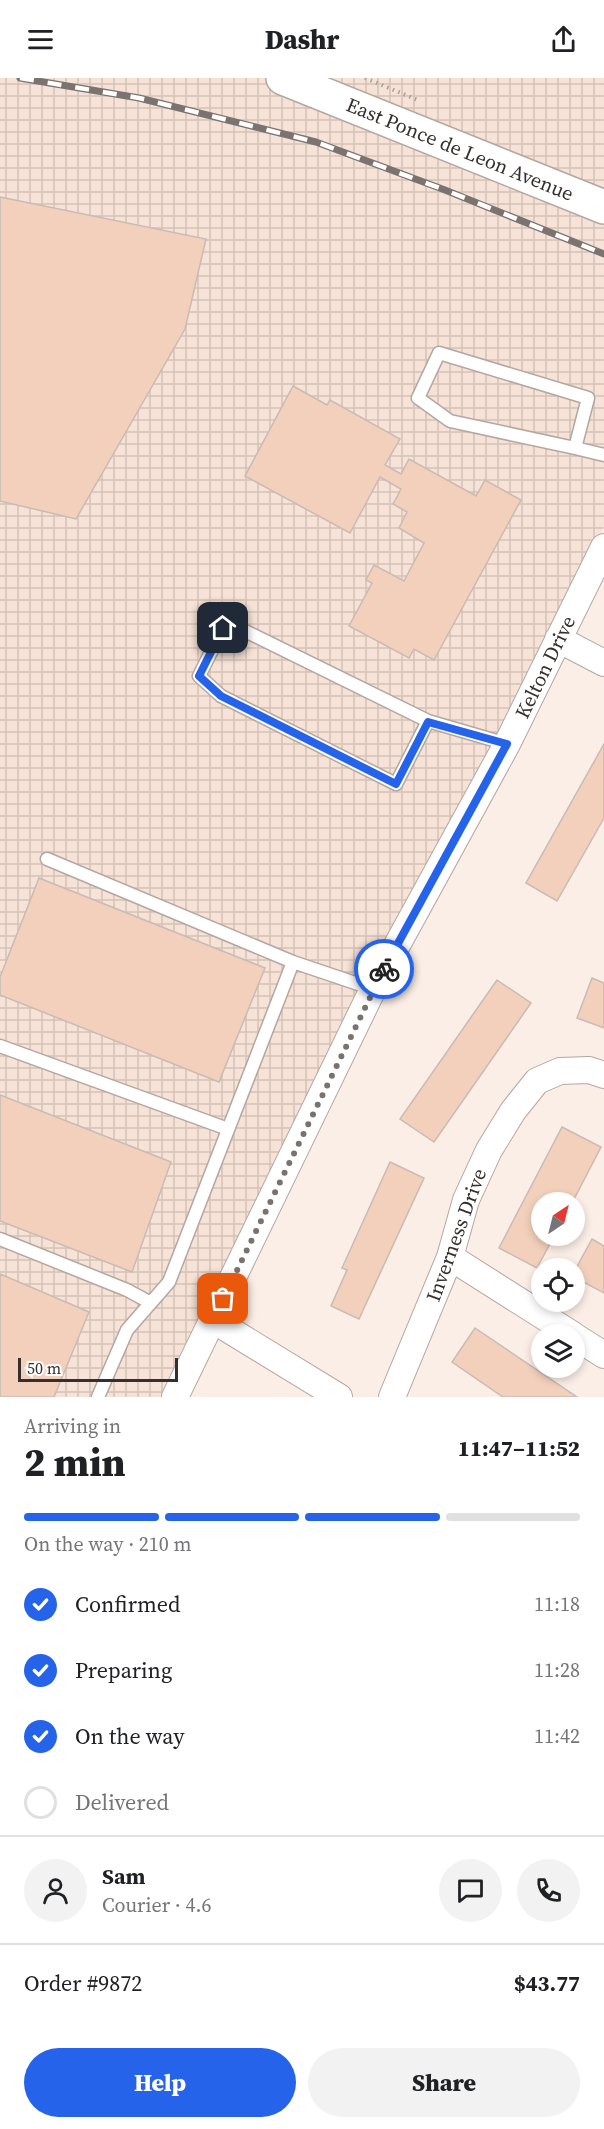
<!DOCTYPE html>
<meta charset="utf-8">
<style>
body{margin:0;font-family:"Source Serif 4",serif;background:#f2f2f2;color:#202124;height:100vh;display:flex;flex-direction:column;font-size:22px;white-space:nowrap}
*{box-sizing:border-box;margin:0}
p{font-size:20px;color:#757577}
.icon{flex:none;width:33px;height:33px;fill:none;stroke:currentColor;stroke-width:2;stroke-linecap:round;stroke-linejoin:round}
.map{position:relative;height:1319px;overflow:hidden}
.details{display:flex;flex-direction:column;background:#fff;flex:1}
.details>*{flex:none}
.needle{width:39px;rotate:35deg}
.controls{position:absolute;left:531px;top:1114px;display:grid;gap:12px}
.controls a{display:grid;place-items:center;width:54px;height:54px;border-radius:50%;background:#fff;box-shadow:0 3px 9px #0003;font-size:30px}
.scale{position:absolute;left:18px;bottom:15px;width:160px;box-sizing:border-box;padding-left:6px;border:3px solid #35302d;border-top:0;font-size:16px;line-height:21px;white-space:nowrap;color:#35302d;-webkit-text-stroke:4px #fff;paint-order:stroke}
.pin{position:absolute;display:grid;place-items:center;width:51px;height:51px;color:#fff;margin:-26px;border-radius:12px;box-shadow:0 3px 9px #0006}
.courier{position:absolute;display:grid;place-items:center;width:60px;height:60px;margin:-30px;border:4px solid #2563eb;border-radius:50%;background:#fff;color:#222;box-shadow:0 2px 8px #0007}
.head em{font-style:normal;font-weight:800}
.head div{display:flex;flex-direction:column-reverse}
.head{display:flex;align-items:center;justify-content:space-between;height:102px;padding:0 24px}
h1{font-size:39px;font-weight:800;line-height:45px}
.bar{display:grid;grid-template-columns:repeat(4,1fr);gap:9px 6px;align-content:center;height:72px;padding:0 24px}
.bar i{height:8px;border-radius:4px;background:#e0e0e0}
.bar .active{background:#2563eb}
.bar p{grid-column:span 4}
.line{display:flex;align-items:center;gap:15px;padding:0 24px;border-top:2px solid #e0e0e0}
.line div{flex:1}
.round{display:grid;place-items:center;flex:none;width:63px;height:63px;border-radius:32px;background:#f2f2f2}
ol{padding:0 24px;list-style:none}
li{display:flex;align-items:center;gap:18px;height:66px}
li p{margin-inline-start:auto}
li .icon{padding:6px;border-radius:50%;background:#2563eb;color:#fff;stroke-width:4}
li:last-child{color:#757577}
li i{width:33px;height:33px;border:3px solid #e0e0e0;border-radius:50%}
.primary-button{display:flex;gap:12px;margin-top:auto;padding:12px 24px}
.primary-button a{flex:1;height:69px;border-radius:36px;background:#2563eb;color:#fff;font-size:24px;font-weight:800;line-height:69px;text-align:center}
.primary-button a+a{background:#f2f2f2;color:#202124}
header{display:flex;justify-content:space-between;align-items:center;height:78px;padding:0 24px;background:#fff;font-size:27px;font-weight:800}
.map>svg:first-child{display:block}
.industrial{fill:url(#industrial-grid)}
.building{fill:#f3d0bb;stroke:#c8bbb4;stroke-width:1.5}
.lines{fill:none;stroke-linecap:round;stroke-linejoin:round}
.service-casing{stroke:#b4a7a0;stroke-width:15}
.minor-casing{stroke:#b4a7a0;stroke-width:28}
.secondary-casing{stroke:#b4a7a0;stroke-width:36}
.path{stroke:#a99f99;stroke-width:4;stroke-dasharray:1.5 4.5;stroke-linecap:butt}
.service{stroke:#fff;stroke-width:12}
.minor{stroke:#fff;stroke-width:26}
.secondary{stroke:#fff;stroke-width:33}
.rail-casing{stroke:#7b736f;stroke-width:7}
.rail{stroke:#fff;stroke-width:4.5;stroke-dasharray:14;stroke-linecap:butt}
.done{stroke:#7a726e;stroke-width:6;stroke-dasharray:0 10.8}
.route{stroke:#2563eb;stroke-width:8}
.labels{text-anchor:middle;stroke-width:6;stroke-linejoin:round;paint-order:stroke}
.street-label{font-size:20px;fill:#35302d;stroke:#fff}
</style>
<header><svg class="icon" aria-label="menu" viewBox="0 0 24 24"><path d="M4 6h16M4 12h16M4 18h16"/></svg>Dashr<svg class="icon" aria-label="share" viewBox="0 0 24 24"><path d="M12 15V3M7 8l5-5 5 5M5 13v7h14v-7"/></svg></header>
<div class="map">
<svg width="604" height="1319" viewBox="0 0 604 1319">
<defs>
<pattern id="industrial-grid" width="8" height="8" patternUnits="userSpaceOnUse" patternTransform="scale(1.5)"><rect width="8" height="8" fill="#f6e2d6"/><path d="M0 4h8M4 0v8" fill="none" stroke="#d4c2b8"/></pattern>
</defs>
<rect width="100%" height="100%" fill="#fbeee6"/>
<path class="industrial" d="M 0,0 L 604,0 L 604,449 L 178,1319 L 0,1319 Z"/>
<path class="building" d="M 0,119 L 206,161 L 185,251 L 76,441 L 0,423 Z
M 293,308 L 327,327 L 330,322 L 400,361 L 385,387 L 401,396 L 409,381 L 476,418 L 485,402 L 521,422 L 434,582 L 414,571 L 409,580 L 349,548 L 372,505 L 366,502 L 374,487 L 404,503 L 424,465 L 399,450 L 407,434 L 393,426 L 401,411 L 380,399 L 350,455 L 245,398 Z
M 604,666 L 604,740 L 557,823 L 526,805 Z
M 39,800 L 265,890 L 219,1004 L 0,917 L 0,899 Z
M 592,900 L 604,905 L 604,950 L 577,940 Z
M 497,902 L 531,925 L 434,1064 L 400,1041 Z
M 0,1017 L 171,1084 L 132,1194 L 0,1143 Z
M 562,1049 L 601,1069 L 572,1125 L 542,1125 L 542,1158 L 554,1158 L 537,1190 L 499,1170 Z
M 390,1084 L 424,1100 L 359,1241 L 331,1228 L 347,1192 L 342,1190 Z
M 592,1161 L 604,1168 L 604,1215 L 574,1199 L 574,1194 Z
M 0,1196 L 89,1234 L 54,1319 L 0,1319 Z
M 475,1250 L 577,1319 L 503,1319 L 452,1284 Z"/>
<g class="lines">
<g class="service-casing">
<path id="service" d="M 575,370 L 450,343 L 418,320 L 439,275 L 588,320 L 575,370 L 604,377
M 428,643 L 237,549 L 223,550 L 199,598 L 221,618 L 396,706 L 428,643 L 507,666
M 47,781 L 293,884 L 373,911
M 0,968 L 228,1051
M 0,1161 L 127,1212 L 151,1225
M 98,1319 L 127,1252 L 169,1204 L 293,884"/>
</g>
<g class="minor-casing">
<path id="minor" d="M 558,561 L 604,585
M 450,1179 L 573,1257
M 213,1242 L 339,1319
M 574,1258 L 604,1277
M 175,1319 L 373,911 L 507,666 L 604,469
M 392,1319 L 450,1179 L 466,1122 L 489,1072 L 513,1033 L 537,1003 L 560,993 L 589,992 L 604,997"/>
</g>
<g class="secondary-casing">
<path id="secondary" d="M 283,0 L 604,129"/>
</g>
<path class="path" d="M 365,0 L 420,23"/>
<use href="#service" class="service"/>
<use href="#minor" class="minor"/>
<use href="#secondary" class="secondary"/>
<g class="rail-casing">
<path id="rail" d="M 20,0 L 139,20 L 316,64 L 445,112 L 604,176"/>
</g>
<use href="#rail" class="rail"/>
</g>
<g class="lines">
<path class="done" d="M 223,1221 L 384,891"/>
<path class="route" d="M 223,550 L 199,598 L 221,618 L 396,706 L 428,644 L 507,666 L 384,891"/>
</g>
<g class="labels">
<g class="street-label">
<text transform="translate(460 71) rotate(22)" y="7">East Ponce de Leon Avenue</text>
<text transform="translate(545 589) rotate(-64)" y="7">Kelton Drive</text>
<text transform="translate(456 1157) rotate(-70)" y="7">Inverness Drive</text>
</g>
</g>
</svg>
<div class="controls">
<a><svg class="needle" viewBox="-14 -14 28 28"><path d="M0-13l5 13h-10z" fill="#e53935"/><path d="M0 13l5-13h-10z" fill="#757577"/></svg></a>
<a><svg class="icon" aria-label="locate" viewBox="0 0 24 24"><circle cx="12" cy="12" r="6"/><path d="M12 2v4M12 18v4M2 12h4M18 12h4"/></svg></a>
<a><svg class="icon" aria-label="layers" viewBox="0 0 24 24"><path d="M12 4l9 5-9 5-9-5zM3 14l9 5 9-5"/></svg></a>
</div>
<div class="scale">50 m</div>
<div class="pin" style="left:223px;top:1221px;background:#ea580c"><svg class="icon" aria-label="bag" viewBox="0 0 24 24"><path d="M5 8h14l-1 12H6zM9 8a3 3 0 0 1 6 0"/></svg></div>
<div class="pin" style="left:223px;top:550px;background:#1f2937"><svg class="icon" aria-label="home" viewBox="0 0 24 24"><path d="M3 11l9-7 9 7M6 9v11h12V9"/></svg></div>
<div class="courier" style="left:384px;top:891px"><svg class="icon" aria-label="bike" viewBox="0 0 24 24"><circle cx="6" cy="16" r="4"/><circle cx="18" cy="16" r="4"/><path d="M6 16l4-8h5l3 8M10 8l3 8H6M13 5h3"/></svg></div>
</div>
<section class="details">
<div class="head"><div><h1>2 min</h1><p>Arriving in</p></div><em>11:47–11:52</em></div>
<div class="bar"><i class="active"></i><i class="active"></i><i class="active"></i><i></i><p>On the way · 210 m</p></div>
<ol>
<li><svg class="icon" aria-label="check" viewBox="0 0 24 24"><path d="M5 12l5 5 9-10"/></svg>Confirmed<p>11:18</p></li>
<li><svg class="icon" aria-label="check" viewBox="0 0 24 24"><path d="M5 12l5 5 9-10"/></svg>Preparing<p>11:28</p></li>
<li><svg class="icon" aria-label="check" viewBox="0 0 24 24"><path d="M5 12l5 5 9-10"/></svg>On the way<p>11:42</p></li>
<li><i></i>Delivered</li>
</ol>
<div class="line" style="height:108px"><a class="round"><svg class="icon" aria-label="person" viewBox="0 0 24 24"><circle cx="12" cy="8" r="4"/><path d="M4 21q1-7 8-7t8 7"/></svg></a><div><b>Sam</b><p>Courier · 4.6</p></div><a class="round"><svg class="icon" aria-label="chat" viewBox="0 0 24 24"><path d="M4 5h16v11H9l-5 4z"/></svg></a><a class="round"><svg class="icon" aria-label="phone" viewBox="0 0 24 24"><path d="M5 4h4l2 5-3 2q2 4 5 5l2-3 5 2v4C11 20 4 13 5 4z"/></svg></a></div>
<div class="line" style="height:78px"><div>Order #9872</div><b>$43.77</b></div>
<div class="primary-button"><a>Help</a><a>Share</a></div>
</section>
